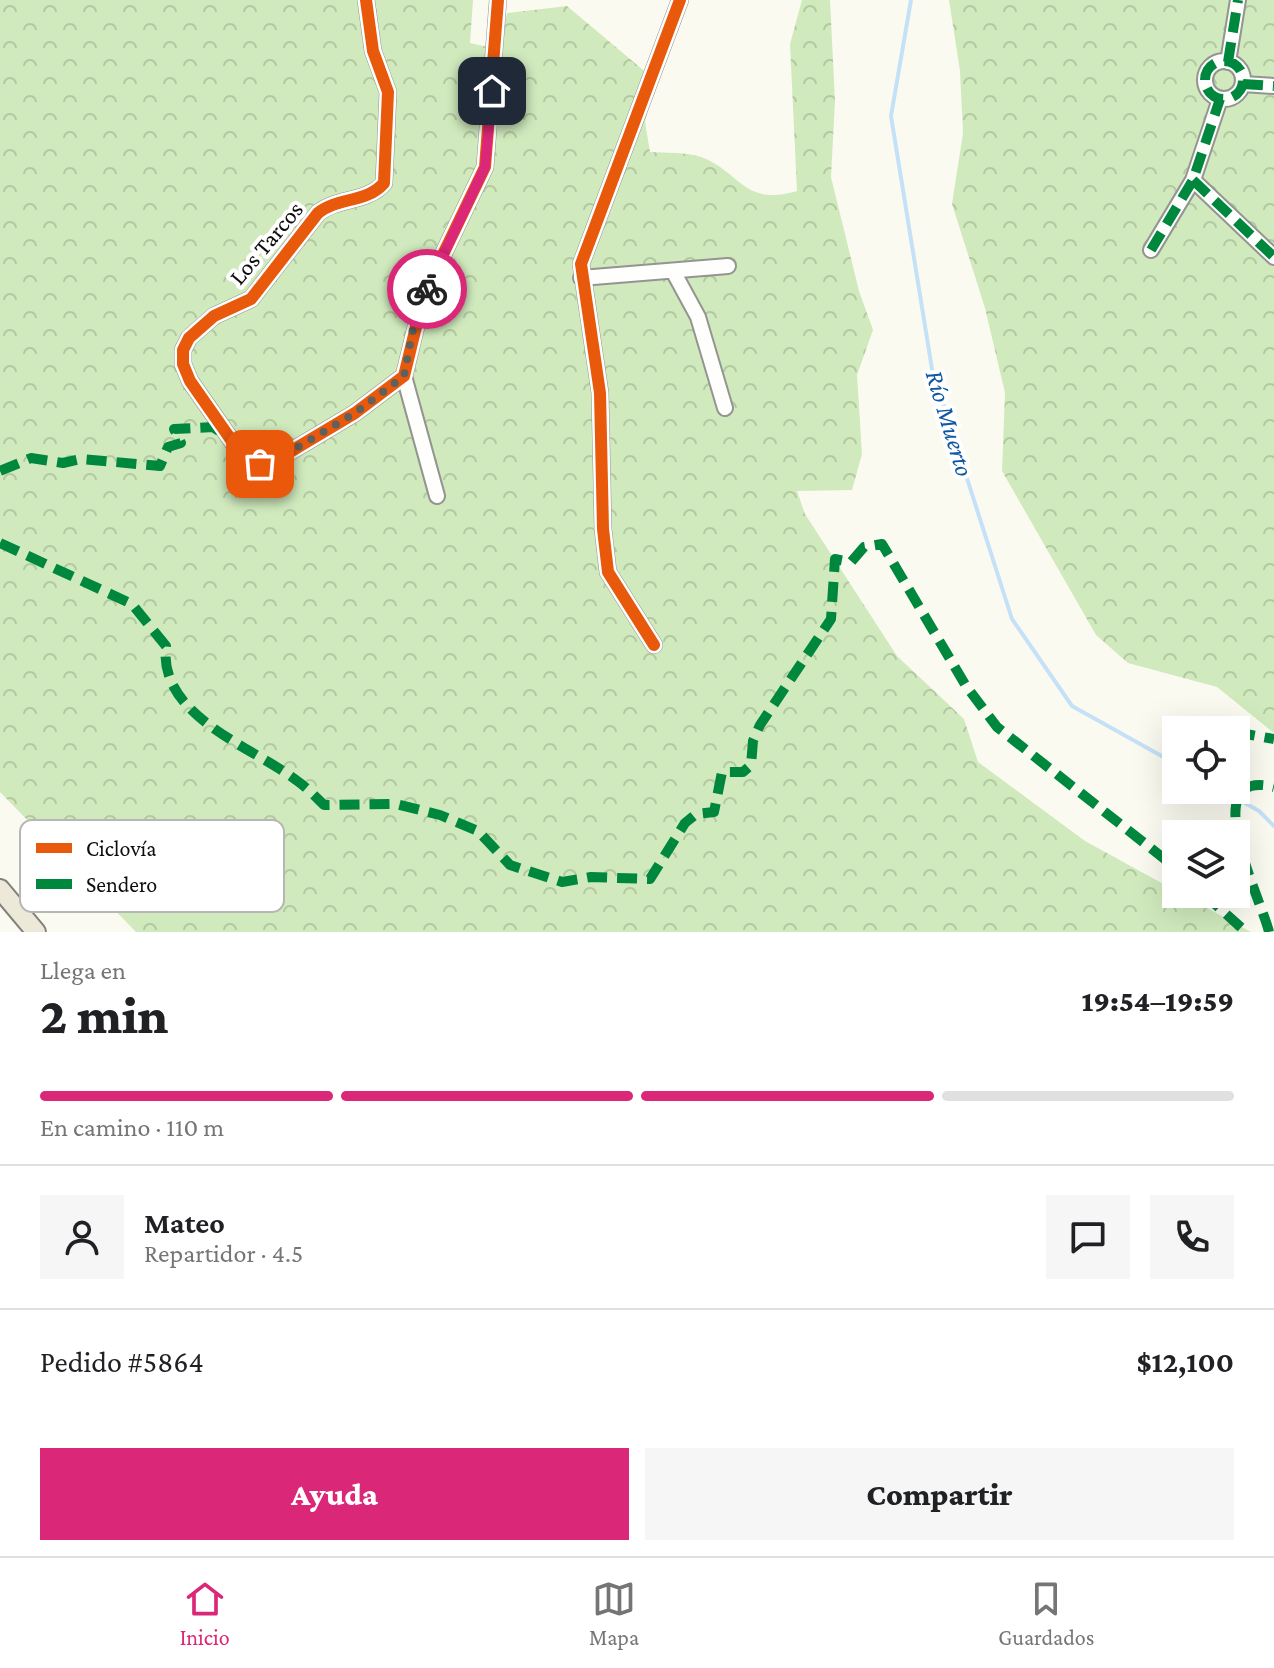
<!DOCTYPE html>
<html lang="es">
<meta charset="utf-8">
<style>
body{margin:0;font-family:"Crimson Pro",serif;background:#f6f6f6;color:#202124;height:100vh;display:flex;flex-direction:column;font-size:30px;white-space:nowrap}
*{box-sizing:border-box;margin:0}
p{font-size:26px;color:#757577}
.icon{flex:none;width:44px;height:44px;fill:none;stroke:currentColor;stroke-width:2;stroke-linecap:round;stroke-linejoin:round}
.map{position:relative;height:932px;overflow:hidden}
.panel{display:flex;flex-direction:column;background:#fff;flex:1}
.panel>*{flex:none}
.buttons{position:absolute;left:1162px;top:716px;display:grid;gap:16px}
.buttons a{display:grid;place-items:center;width:88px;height:88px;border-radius:0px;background:#fff;box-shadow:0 8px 32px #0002;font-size:40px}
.pin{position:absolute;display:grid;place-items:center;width:68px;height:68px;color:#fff;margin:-34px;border-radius:16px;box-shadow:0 4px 12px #0006}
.courier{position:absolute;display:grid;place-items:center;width:80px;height:80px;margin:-40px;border:6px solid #db2777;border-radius:50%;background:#fff;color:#222;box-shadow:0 2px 10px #0007}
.headline em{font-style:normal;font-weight:800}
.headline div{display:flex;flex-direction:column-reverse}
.headline{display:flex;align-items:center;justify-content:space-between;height:136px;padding:0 40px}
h1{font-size:52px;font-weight:800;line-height:60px}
.bar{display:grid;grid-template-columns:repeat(4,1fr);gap:12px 8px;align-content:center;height:96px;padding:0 40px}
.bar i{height:10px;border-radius:6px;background:#e0e0e0}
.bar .on{background:#db2777}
.bar p{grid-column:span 4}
.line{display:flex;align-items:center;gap:20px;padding:0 40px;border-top:2px solid #e0e0e0}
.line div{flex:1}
.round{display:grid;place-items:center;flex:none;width:84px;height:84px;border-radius:0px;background:#f6f6f6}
.primary-button{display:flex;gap:16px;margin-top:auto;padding:16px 40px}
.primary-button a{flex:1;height:92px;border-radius:0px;background:#db2777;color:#fff;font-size:32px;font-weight:800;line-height:92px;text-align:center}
.primary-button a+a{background:#f6f6f6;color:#202124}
.menu{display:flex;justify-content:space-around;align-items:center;height:112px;border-top:2px solid #e0e0e0;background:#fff;font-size:22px;color:#757577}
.menu a{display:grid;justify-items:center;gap:4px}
.menu .on{color:#db2777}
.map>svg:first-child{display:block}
.forest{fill:url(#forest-crowns)}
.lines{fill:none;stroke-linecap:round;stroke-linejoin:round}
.stream{stroke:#c5e1f7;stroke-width:4}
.minor-casing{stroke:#949490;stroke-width:18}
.major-casing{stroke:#81817d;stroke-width:22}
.minor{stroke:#fefefd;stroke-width:14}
.major{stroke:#ede9d8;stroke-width:18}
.quiet{stroke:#00873e;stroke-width:10;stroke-dasharray:20 10;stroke-linecap:butt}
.cycleway-casing{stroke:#fff;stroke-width:17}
.cycleway{stroke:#e8590c;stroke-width:12}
.done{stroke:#60605d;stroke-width:8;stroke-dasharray:0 14.4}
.route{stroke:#db2777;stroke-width:10}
.labels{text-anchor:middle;stroke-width:8;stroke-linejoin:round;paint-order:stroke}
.street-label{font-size:24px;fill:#0d0d0d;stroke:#fff}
.water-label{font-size:26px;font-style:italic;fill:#0f56a5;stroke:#fff}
.key{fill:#fff;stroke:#b6b6b6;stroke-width:2}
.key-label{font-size:22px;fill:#0d0d0d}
</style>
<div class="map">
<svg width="1274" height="932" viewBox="0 0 1274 932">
<defs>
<pattern id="forest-crowns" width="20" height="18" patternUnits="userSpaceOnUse" patternTransform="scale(2)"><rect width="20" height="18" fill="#d0eabd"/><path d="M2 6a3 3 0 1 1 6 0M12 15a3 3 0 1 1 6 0" fill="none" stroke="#b1c8a1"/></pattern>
</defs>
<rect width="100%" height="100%" fill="#fbfaf1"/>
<path class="forest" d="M 0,0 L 473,0 L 470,43 L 497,49 L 507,13 L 567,6 L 655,80 L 645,122 L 650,152 C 665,153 687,152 701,157 C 740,171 743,207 797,191 L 790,44 L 802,0 L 830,0 L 835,101 L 831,177 L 859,291 L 873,330 L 857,375 L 862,454 L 852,490 L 797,491 L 805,514 L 897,656 L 964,719 L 978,762 L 1085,841 L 1251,932 L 136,932 L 0,792 Z
M 949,0 L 1274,0 L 1274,733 L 1217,687 L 1128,663 L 1096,635 L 1002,471 L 1005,393 L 985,308 L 952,204 L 963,133 L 960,71 Z"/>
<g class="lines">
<path class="stream" d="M 911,0 L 891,116 L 932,369 L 1012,619 L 1072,706 L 1176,764
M 1222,790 L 1259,811 L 1274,826"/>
<g class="minor-casing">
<path id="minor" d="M 366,0 L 373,51 L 388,92 L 384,183 C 367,203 338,197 318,213 L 251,299 L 214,316 L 189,338 L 183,350 L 183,364 L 190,381 L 241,454 L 260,464 L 273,462 L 355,413 L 404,376 L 424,294 L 485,167 L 498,0
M1205 80a19 19 0 1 1 38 0a19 19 0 1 1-38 0Z
M 1228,62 L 1238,0
M 1243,84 L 1274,86
M 1193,180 L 1274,257
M 1151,250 L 1193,180 L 1220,99
M 673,271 L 698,317 L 725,408
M 581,278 L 728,266
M 404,376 L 437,496
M 654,645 L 608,572 L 603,529 L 600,393 L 581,264 L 680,0"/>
</g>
<g class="major-casing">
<path id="major" d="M 0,889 L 36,932"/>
</g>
<use href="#minor" class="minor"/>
<use href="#major" class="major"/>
<path class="quiet" d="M1205 80a19 19 0 1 1 38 0a19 19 0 1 1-38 0Z
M 1228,62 L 1238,0
M 1243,84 L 1274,86
M 1193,180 L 1274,257
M 1151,250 L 1193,180 L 1220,99
M 0,471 L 31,458 L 63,463 L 81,459 L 160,466 L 168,447 L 181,443 L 174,429 L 213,427 L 225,435
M 0,543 L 132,604 L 166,646 C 158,716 251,746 296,780 C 306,787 315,796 324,805 L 396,804 L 440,815 L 478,831 L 510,865 L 562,882 L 591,877 L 650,879 L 685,823 L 696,814 L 714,812 L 722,772 L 743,772 L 751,765 L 753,741 L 760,725 L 831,619 L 835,559 L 851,562 L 864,547 L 882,544 L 966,686 L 997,727 L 1176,868
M 1236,739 L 1246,734 L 1274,739
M 1204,894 L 1246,932
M 1269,932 C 1262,901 1194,767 1274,787"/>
<g class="cycleway-casing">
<path id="cycleway" d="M 366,0 L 373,51 L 388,92 L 384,183 C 367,203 338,197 318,213 L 251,299 L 214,316 L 189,338 L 183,350 L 183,364 L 190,381 L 241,454 L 260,464 L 273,462 L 355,413 L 404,376 L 424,294 L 485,167 L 498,0
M 654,645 L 608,572 L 603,529 L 600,393 L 581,264 L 680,0"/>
</g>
<use href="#cycleway" class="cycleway"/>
</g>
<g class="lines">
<path class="done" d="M 260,464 L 273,462 L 355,413 L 404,376 L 413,329 L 427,289"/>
<path class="route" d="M 427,289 L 485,167 L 492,91"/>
</g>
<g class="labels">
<g class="street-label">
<text transform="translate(266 243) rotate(-50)" y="8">Los Tarcos</text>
</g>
<g class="water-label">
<text transform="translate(950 423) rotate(73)" y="9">Río Muerto</text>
</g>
</g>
<rect x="20" y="820" width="264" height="92" rx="12" class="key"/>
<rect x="36" y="843" width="36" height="10" fill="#e8590c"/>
<rect x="36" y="879" width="36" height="10" fill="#00873e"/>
<g class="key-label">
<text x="86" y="856">Ciclovía</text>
<text x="86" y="892">Sendero</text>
</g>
</svg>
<div class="buttons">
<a><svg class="icon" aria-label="locate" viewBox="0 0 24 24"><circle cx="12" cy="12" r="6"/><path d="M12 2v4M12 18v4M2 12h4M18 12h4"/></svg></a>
<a><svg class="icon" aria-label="layers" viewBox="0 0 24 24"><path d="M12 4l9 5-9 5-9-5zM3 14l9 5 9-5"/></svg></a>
</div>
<div class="pin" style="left:260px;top:464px;background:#ea580c"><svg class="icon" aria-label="bag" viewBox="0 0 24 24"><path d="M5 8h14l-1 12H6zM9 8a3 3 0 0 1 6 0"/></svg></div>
<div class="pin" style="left:492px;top:91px;background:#1f2937"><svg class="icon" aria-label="home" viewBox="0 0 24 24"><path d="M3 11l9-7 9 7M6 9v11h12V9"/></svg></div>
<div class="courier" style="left:427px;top:289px"><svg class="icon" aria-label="bike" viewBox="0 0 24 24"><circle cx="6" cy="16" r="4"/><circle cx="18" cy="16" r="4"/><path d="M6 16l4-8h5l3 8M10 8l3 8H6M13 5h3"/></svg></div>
</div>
<section class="panel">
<div class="headline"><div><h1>2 min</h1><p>Llega en</p></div><em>19:54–19:59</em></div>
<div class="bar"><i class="on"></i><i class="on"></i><i class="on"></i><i></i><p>En camino · 110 m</p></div>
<div class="line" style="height:144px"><a class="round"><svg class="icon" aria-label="person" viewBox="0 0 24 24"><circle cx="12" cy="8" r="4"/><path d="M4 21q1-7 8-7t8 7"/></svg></a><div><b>Mateo</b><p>Repartidor · 4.5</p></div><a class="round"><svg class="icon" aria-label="chat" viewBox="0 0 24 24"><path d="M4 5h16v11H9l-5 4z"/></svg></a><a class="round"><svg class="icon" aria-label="phone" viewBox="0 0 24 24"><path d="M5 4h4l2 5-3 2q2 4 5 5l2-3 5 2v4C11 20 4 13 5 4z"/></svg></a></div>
<div class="line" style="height:104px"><div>Pedido #5864</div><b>$12,100</b></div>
<div class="primary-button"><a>Ayuda</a><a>Compartir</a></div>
</section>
<nav class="menu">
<a class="on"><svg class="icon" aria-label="home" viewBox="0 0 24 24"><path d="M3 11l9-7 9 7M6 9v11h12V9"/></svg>Inicio</a>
<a><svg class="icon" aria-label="map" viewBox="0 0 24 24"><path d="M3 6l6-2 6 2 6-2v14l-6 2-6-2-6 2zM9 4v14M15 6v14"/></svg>Mapa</a>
<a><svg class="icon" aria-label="saved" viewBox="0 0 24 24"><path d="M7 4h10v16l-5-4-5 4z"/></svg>Guardados</a>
</nav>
